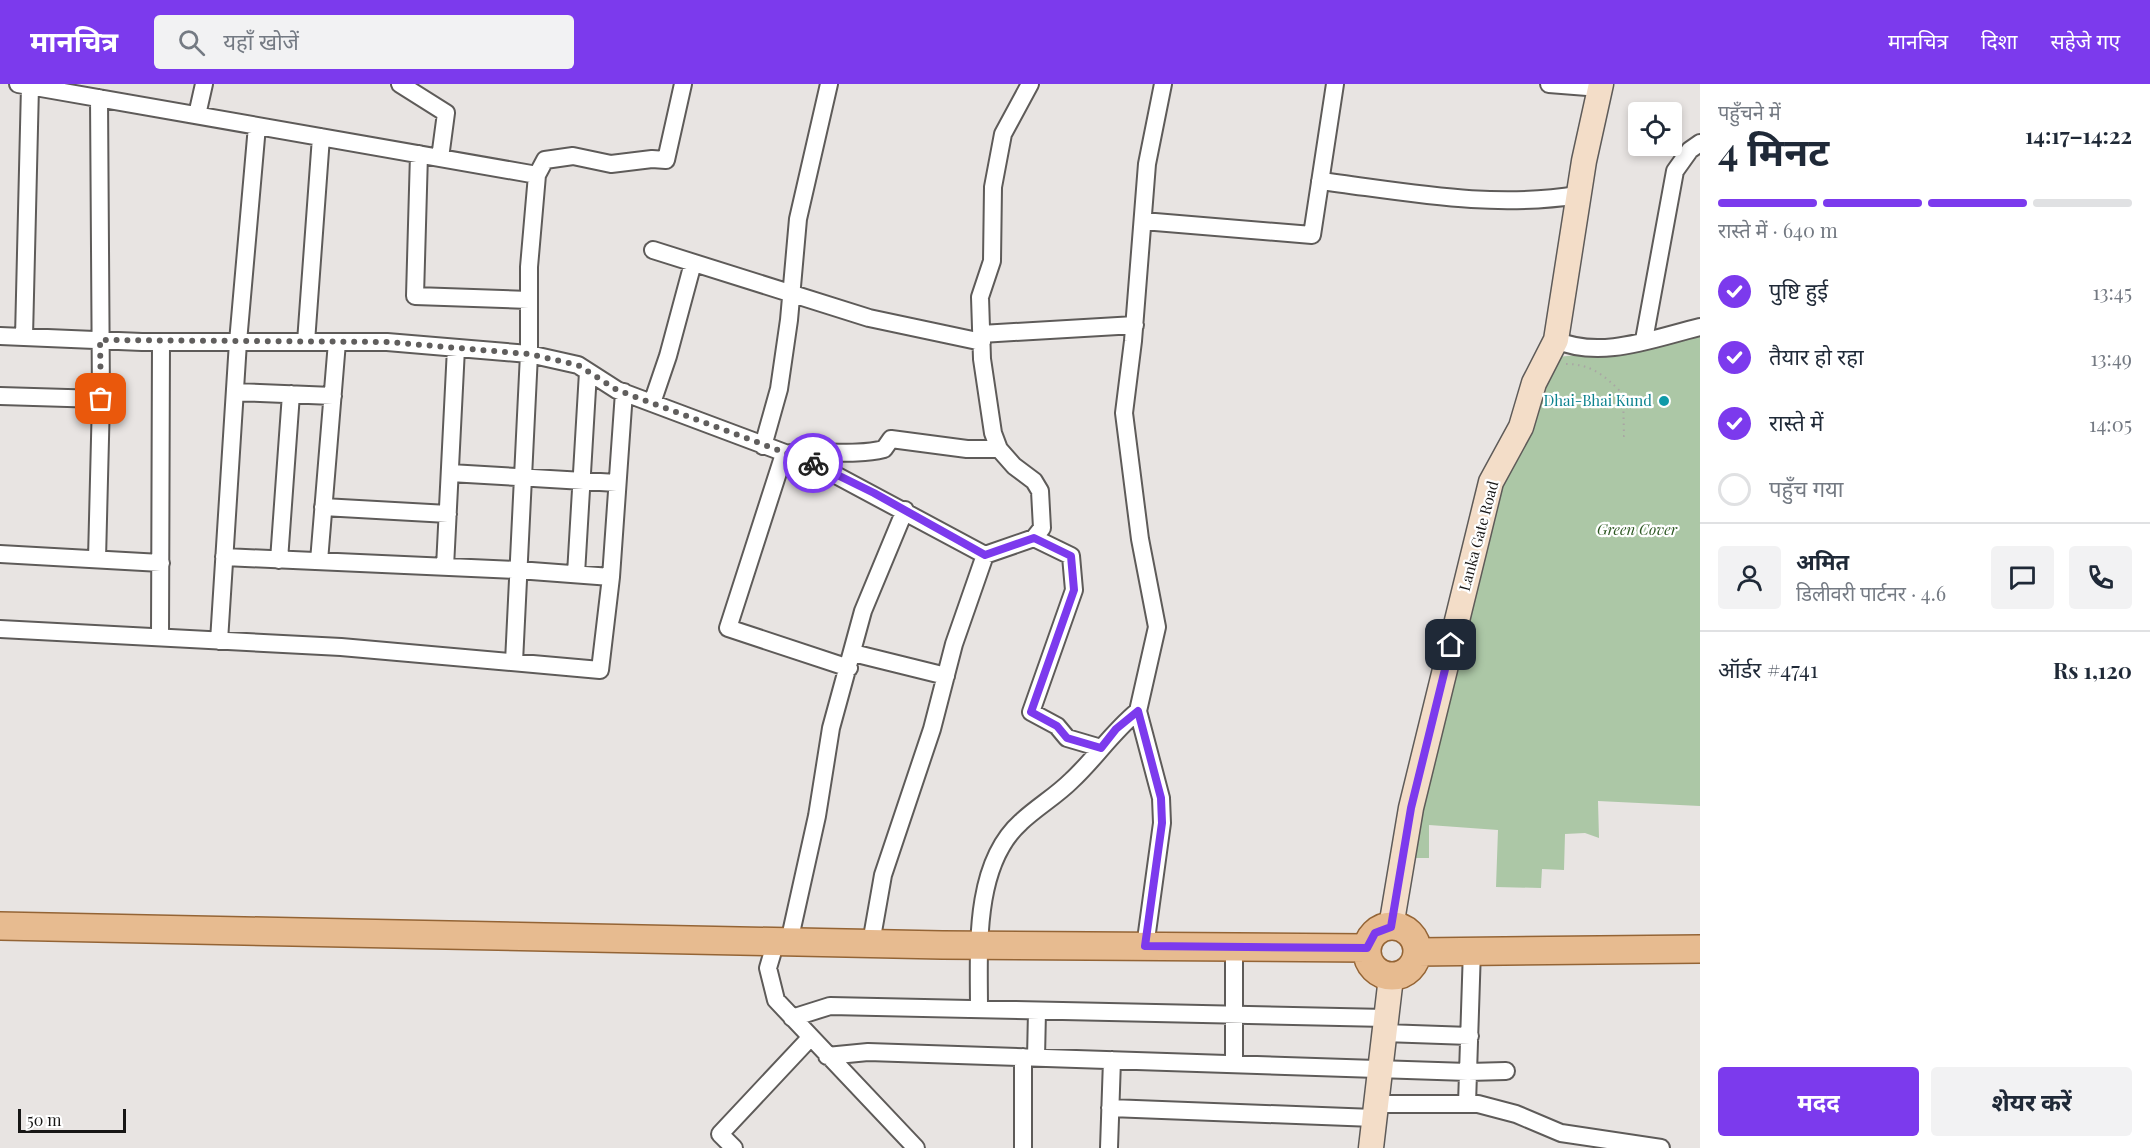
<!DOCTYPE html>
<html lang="hi">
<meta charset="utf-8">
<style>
body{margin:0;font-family:"Playfair Display","Noto Sans Devanagari",serif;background:#f2f2f3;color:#1f2937;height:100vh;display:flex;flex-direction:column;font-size:22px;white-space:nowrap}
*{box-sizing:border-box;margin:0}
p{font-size:20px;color:#747a83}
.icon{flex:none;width:33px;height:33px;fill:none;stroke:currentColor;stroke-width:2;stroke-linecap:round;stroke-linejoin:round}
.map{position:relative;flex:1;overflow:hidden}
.drawer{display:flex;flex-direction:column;background:#fff;width:450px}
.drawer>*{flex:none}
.tools{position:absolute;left:1628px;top:18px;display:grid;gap:12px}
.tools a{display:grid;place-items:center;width:54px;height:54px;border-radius:6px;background:#fff;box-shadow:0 3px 9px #0003;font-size:30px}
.scale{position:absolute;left:18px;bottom:15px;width:108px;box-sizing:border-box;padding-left:6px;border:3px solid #171615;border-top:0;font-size:16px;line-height:21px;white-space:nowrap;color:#171615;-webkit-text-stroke:4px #fff;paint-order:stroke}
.pin{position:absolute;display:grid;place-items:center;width:51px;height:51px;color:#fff;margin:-26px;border-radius:12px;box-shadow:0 3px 9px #0006}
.courier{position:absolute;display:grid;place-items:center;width:60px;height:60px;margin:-30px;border:4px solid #7c3aed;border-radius:50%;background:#fff;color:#222;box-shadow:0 2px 8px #0007}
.head em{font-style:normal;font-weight:700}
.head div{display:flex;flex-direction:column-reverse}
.head{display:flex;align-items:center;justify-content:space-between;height:102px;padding:0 18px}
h1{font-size:39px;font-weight:700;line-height:45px}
.bar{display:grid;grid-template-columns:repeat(4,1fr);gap:9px 6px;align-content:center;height:72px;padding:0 18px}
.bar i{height:8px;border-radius:4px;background:#e0e1e3}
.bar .on{background:#7c3aed}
.bar p{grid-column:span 4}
.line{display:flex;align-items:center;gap:15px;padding:0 18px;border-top:2px solid #e0e1e3}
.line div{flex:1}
.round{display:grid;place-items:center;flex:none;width:63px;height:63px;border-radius:6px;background:#f2f2f3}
ol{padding:0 18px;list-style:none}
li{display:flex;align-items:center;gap:18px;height:66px}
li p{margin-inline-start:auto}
li .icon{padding:6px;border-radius:50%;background:#7c3aed;color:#fff;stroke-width:4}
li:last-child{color:#747a83}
li i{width:33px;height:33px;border:3px solid #e0e1e3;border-radius:50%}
.cta{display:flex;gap:12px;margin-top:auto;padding:12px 18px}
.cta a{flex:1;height:69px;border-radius:6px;background:#7c3aed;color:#fff;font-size:24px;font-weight:700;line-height:69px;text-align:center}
.cta a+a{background:#f2f2f3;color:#1f2937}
header{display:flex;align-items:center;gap:36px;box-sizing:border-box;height:84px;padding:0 30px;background:#7c3aed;color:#fff}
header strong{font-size:28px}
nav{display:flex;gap:33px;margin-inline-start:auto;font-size:21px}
.search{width:420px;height:54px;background:#f2f2f3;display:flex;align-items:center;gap:15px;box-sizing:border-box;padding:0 21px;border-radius:6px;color:#747a83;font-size:22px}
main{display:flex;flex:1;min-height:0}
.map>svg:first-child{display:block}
.green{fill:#acc7a6}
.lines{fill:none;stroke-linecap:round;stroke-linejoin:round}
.street-casing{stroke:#5e5b59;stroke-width:20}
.secondary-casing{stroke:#5e5b59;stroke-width:27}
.primary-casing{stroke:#946435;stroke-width:30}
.path{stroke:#a9a6a4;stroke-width:2;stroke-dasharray:1.5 4.5;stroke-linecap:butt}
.street{stroke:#fff;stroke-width:16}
.secondary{stroke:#f3ddc8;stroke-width:24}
.primary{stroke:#e7bb90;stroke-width:27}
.done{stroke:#605e5d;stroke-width:6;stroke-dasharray:0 10.8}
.route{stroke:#7c3aed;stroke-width:8}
.culture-dot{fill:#0f9aa8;stroke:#fff;stroke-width:2}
.labels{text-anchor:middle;stroke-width:4.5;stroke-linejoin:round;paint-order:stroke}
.culture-label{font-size:15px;fill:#0d838f;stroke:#fff;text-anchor:end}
.park-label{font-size:15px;font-style:italic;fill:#2c5721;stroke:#fff}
.street-label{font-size:15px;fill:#171615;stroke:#fff}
</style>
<header>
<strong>मानचित्र</strong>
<div class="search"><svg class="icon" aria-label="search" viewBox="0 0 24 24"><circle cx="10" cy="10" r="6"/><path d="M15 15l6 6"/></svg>यहाँ खोजें</div>
<nav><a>मानचित्र</a><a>दिशा</a><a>सहेजे गए</a></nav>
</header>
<main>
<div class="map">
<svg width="1700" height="1064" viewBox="0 0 1700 1064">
<rect width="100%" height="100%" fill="#e8e4e2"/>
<path class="green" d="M 1700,247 L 1700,722 L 1598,717 L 1599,754 L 1585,749 L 1565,750 L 1564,786 L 1542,785 L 1541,804 L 1496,803 L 1498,746 L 1429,741 L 1429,774 L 1403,774 L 1491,398 L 1558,273 L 1632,265 Z"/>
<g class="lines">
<g class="street-casing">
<path id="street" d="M 18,0 L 537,91 L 529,183 L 529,270 L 514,578
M 400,0 L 446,29 L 440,74
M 1549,0 L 1600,4
M 197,31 L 204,0
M 419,70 L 415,212 L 529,216
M 537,91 L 545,76 L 573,72 L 611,80 L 652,75 L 666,76 L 683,0
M 1320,97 C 1408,108 1490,125 1578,111
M 1143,137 L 1312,151 L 1335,0
M 653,166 L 869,234 L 982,258
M 981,250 L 1135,241
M 0,252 L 142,258 L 387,258 L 529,270 L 578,281 L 617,306 L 817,381 L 985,471
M 24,253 L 30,2
M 1556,256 C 1601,276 1654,254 1700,243
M 1644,256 L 1675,87 L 1690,66 L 1700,59
M 306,258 L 321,53
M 235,308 L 333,312
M 0,312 L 101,315
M 652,319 L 668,272 L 693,179
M 763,362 L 779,305 L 789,236 L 798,135 L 829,0
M 450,389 L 617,399
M 323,423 L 448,430
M 1034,454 L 1071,472 L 1074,506 L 1031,628 L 1057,642 L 1067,654 L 1101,664
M 0,470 L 161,479
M 224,473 L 518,486 L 611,493
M 97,475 L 101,315 L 99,14
M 279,476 L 291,310
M 319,477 L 337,258
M 445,483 L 456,264
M 576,490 L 588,288
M 0,545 L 341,563 L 600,586 L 611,493 L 624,308
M 160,553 L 161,258
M 219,557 L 238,258 L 257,42
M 853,569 L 946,592
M 849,584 L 728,544 L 784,370 C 818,365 852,373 884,365 L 891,355 L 967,365 L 999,365
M 776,857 L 768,884 L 776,916 L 916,1064
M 789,858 L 817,732 L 831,644 L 863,527 L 905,426
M 871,859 L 883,791 L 932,645 L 954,560 L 985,471 L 1034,454 L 1042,444 L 1040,407 L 1034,397 L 1014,382 L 999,365 L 993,349 L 982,275 L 980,213 L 992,177 L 993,103 L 1003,50 L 1030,0
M 1145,863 L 1162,739 L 1161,714 L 1138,627 L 1157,543 L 1140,455 L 1124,329 L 1133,257 L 1147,80 L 1163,0
M 979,925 C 979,866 973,781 1021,738 C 1037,723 1056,712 1071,697 C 1095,675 1112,648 1138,627
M 792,934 L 830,922 L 1386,934
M 1384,949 L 1470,952
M 827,972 L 868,968 L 1468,988 L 1506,987
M 1023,973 L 1023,1064
M 1036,974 L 1037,927
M 1234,980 L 1234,863
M 1376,1020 L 1478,1020 L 1516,1030 L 1561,1049 L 1661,1064
M 1467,1020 L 1472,865
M 1110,1024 L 1374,1034
M 734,1064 L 720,1050 L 810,954
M 1109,1064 L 1112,976"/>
</g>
<g class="secondary-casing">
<path id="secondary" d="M 1391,843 L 1411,724 L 1491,398 L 1521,343 L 1534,299 L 1556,256 L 1584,77 L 1601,0
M 1371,1064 L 1391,893"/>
</g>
<g class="primary-casing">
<path id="primary" d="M 0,842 L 942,861 L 1367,864
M1367 867a25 25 0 1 1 50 0a25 25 0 1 1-50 0Z
M 1418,868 L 1700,865"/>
</g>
<path class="path" d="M 1566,280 C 1592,280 1605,292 1623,310 L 1624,352 L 1619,352"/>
<use href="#street" class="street"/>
<use href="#secondary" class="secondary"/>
<use href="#primary" class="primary"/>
</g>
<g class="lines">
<path class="done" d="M 101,315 L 100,256 L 387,258 L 529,270 L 578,281 L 617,306 L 813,379"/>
<path class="route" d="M 813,379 L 874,409 L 985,471 L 1034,454 L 1071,472 L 1074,506 L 1031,628 L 1057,642 L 1067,654 L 1101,664 L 1116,645 L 1138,627 L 1161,714 L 1162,739 L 1145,862 L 1367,864 L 1375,849 L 1391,843 L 1411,724 L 1451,561"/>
</g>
<circle class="culture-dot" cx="1664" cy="317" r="6"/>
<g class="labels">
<g class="culture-label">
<text x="1652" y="322">Dhai-Bhai Kund</text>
</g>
<g class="park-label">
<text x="1637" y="451">Green Cover</text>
</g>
<g class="street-label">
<text transform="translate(1479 452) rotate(-75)" y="5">Lanka Gate Road</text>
</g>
</g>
</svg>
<div class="tools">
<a><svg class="icon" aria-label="locate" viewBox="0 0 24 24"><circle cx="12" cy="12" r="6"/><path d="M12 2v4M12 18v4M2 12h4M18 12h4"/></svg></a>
</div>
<div class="scale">50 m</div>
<div class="pin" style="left:101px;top:315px;background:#ea580c"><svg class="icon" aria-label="bag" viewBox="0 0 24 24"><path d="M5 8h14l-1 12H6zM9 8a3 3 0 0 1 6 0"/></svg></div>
<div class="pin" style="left:1451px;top:561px;background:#1f2937"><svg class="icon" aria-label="home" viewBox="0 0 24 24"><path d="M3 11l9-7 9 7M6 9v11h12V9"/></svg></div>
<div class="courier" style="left:813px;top:379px"><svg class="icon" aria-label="bike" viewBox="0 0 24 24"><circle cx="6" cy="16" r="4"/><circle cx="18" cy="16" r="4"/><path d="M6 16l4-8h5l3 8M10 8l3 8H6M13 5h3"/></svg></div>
</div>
<section class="drawer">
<div class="head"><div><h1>4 मिनट</h1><p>पहुँचने में</p></div><em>14:17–14:22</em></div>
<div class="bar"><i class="on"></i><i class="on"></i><i class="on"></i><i></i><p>रास्ते में · 640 m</p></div>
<ol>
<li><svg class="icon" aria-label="check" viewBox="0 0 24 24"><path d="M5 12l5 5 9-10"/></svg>पुष्टि हुई<p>13:45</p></li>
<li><svg class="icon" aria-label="check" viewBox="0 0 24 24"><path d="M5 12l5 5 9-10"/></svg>तैयार हो रहा<p>13:49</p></li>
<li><svg class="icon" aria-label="check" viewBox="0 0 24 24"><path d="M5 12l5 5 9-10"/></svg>रास्ते में<p>14:05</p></li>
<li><i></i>पहुँच गया</li>
</ol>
<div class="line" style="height:108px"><a class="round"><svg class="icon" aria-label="person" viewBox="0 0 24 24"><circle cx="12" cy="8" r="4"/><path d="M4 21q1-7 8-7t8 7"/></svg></a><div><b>अमित</b><p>डिलीवरी पार्टनर · 4.6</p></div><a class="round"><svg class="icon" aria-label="chat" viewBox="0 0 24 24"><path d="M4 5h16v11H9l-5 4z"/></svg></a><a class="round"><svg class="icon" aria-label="phone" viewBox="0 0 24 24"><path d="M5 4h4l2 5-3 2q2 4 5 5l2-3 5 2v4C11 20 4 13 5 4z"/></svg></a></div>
<div class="line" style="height:78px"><div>ऑर्डर #4741</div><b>Rs 1,120</b></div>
<div class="cta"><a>मदद</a><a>शेयर करें</a></div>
</section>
</main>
